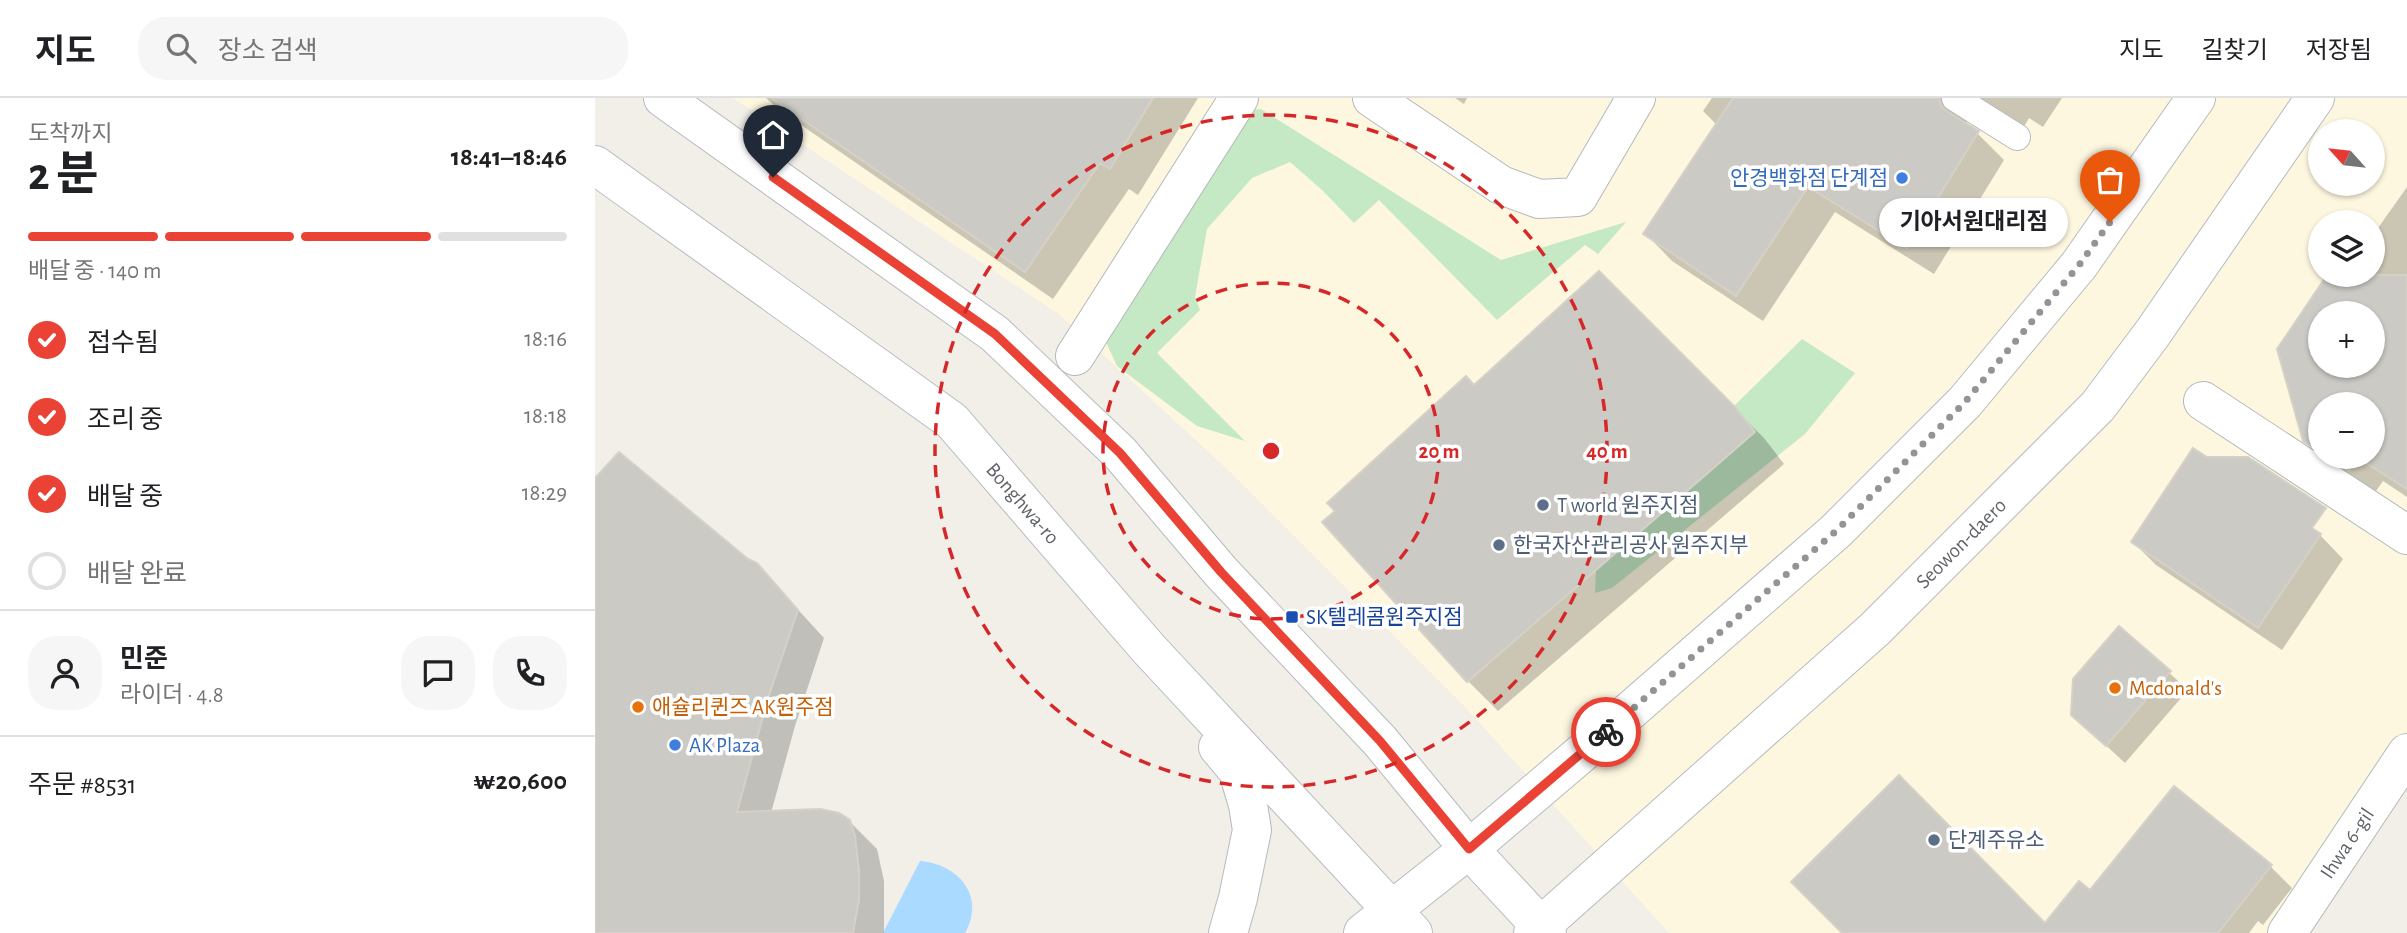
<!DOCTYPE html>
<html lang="ko">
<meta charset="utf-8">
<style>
body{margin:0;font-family:"Alegreya Sans","Noto Sans KR",sans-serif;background:#f6f6f6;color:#202124;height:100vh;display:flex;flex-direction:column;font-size:26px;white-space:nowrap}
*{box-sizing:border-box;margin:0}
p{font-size:23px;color:#757577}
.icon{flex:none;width:38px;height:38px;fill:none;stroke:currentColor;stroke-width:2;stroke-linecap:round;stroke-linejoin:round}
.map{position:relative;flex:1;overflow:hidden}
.drawer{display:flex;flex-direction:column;background:#fff;width:595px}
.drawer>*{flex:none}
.needle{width:46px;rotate:297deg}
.buttons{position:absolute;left:1713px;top:21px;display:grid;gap:14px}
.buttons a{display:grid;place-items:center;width:77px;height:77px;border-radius:50%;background:#fff;box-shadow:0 2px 5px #0004;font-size:35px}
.pin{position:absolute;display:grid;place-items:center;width:60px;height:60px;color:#fff;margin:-72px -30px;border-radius:50% 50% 50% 0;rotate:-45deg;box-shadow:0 0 7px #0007}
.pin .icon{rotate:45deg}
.courier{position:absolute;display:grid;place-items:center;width:70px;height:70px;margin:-35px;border:5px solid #ea4335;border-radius:50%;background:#fff;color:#222;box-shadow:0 2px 9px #0007}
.bubble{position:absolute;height:49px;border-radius:24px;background:#fff;box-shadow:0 2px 5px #0004;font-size:23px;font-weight:700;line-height:49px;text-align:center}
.overview em{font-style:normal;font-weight:700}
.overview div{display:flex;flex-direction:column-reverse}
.overview{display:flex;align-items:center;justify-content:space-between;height:119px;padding:0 28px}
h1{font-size:46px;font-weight:700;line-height:52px}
.bar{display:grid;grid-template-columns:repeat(4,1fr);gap:10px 7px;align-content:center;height:84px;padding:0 28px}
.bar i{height:9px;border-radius:5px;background:#e0e0e0}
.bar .current{background:#ea4335}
.bar p{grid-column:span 4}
.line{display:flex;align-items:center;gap:18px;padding:0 28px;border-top:2px solid #e0e0e0}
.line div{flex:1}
.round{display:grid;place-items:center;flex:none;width:74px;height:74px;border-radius:28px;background:#f6f6f6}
ol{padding:0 28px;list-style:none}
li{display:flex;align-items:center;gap:21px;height:77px}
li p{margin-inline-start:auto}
li .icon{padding:7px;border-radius:50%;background:#ea4335;color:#fff;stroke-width:4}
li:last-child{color:#757577}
li i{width:38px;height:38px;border:4px solid #e0e0e0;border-radius:50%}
header{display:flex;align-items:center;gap:42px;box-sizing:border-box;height:98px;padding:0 35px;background:#fff;border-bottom:2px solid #e0e0e0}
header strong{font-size:33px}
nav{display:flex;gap:38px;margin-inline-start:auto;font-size:24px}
.search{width:490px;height:63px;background:#f6f6f6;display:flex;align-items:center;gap:18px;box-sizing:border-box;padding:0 24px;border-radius:28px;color:#757577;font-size:26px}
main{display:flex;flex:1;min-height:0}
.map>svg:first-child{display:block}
.commercial{fill:#fef7e0;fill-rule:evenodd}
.green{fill:#c5e8c5}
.water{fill:#aadaff}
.shadow{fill:#0003;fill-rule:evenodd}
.building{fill:#cccac5;stroke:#d6d1c6;stroke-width:2;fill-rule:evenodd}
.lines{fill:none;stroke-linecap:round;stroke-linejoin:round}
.lane-casing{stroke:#b5b8bc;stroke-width:28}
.street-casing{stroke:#b5b8bc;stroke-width:40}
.secondary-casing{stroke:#b6babf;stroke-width:40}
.lane{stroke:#fff;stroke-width:26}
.street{stroke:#fff;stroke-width:38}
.secondary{stroke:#fff;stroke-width:38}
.done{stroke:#929495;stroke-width:7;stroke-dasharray:0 12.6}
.route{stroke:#ea4335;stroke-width:9}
.ring{fill:none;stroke:#d62828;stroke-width:3.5;stroke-dasharray:12 9}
.shop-dot{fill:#3f7fe0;stroke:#fff;stroke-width:2.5}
.service-dot{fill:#5c6f8a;stroke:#fff;stroke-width:2.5}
.transit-dot{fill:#1a4fb4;stroke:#fff;stroke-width:2.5}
.food-dot{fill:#e8710a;stroke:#fff;stroke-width:2.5}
.labels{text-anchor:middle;stroke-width:7;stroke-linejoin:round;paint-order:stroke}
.shop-label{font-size:21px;fill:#366cbe;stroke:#fff;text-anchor:end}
.street-label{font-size:21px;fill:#5f6368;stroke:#fff}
.service-label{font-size:21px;fill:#4e5e75;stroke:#fff;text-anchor:start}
.transit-label{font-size:21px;fill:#164399;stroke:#fff;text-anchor:start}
.food-label{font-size:21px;fill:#c56008;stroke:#fff;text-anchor:start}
.centre{fill:#d62828;stroke:#fff;stroke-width:3.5}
.ring-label{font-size:21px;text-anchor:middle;font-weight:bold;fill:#d62828;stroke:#fff;stroke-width:7;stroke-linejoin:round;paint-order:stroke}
</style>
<header>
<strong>지도</strong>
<div class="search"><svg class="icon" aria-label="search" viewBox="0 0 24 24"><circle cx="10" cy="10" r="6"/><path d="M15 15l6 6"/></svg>장소 검색</div>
<nav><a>지도</a><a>길찾기</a><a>저장됨</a></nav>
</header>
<main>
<section class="drawer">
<div class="overview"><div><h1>2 분</h1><p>도착까지</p></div><em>18:41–18:46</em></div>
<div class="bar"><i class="current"></i><i class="current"></i><i class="current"></i><i></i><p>배달 중 · 140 m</p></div>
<ol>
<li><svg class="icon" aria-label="check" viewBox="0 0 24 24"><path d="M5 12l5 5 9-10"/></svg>접수됨<p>18:16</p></li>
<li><svg class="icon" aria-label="check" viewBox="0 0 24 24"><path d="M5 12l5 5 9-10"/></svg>조리 중<p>18:18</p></li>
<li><svg class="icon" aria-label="check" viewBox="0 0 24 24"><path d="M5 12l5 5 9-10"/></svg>배달 중<p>18:29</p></li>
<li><i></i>배달 완료</li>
</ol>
<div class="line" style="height:126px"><a class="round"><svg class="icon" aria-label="person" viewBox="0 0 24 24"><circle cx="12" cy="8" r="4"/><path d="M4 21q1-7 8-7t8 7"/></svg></a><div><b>민준</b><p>라이더 · 4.8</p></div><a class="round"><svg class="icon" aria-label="chat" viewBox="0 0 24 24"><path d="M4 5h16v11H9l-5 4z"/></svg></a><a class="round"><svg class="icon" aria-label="phone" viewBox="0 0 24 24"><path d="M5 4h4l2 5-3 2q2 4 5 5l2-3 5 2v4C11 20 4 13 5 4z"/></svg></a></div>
<div class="line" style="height:91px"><div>주문 #8531</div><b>₩20,600</b></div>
</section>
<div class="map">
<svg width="1812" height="835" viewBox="0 0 1812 835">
<rect width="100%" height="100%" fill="#f1efe8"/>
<path class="commercial" d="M 138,0 L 1812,0 L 1812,642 L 1678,835 L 1074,835 L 873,612 L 631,370 L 465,217 ZM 1726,33 L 1778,33 L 1778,86 L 1726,86 ZM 1726,124 L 1778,124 L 1778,177 L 1726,177 ZM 1726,215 L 1778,215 L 1778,268 L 1726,268 ZM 1726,306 L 1778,306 L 1778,359 L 1726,359 Z"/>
<path class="green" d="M 666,11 L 906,162 L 1031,124 L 1003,156 L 990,147 L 902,222 L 784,102 L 759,125 L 727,92 L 695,64 L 657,80 L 612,131 L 600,199 L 605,212 L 562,255 L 650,343 L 602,328 L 522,268 L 510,242 L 656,12 Z
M 1207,241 L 1260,275 L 1210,336 L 1017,490 L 1000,495 L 1001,472 L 1159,334 L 1139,308 Z"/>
<path class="water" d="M 325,763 C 363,766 391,798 370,835 L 288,835 Z"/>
<path class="shadow" d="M 171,0 L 603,0 L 543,97 L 534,91 L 458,201 L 183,11 Z
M 860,0 L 872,0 L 869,6 Z
M 1117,0 L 1467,0 L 1448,29 L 1434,20 L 1427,32 L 1373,18 L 1371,27 L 1382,35 L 1409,62 L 1339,176 L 1240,114 L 1168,223 L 1077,163 L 1051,136 L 1122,27 L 1108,13 Z
M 1812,89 L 1812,399 L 1788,383 L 1779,396 L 1727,359 L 1778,359 L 1778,306 L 1726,306 L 1726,357 L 1710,342 L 1684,251 L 1727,209 L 1750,177 L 1778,177 L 1778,137 ZM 1726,215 L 1778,215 L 1778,268 L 1726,268 Z
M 1004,176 L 1169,340 L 1189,366 L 903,613 L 873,583 L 880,289 Z
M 0,383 L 161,466 L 229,540 L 200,628 L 176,715 L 254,723 L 282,751 L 289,783 L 289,835 L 0,835 Z
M 1725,437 L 1748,461 L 1687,552 L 1561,467 L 1538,444 Z
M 1525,530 L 1593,592 L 1530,665 L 1477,616 Z
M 1579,690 L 1676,769 L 1697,790 L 1668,827 L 1663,823 L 1654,835 L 1250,835 L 1450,828 L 1496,795 Z"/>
<path class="building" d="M 176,0 L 558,0 L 515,71 L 505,65 L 430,174 Z
M 1138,0 L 1344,0 L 1346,8 L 1351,13 L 1384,33 L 1312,150 L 1213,89 L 1141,198 L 1048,136 Z
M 1004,173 L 1139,308 L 1160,334 L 872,584 L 727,424 L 740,413 L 732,405 L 871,278 L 879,287 Z
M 1732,177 L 1812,177 L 1812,391 L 1763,360 L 1754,373 L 1733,359 L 1778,359 L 1778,306 L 1726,306 L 1726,354 L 1708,343 L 1682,251 ZM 1726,215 L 1778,215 L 1778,268 L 1726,268 Z
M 1598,350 L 1612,359 L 1653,359 L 1731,410 L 1717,430 L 1726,436 L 1663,530 L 1536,444 Z
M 24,354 L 153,461 L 162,465 L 203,512 L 173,600 L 142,714 L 225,711 L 244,715 L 255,722 L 260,738 L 264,773 L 264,802 L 258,835 L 0,835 L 0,380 Z
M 1524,528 L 1576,573 L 1511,648 L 1476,617 L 1478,581 Z
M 1304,677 L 1450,825 L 1484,783 L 1495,792 L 1579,688 L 1677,767 L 1623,835 L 1247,835 L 1196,784 Z"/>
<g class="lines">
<g class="lane-casing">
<path id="lane" d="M 1360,0 L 1422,39"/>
</g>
<g class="street-casing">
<g id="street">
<path d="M 777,0 L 906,87 L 944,101 L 983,99 L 1041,0"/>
<path d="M 480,258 L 644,0"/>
<path d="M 1608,303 L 1812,437"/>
<path id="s1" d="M 1692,835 L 1812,655"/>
</g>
</g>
<g class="secondary-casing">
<g id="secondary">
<path d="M 68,0 L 400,236 L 525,355 L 626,474 L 785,643 L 874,751 L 952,835"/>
<path id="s2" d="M 0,67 L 357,323 L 553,550 L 818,835"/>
<path d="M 623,649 L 643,673 L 653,707 L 657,732 L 643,800 L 633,835"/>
<path d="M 768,835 L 874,751 L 988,654 L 1241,433 L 1370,304 L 1484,167 L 1601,0"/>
<path id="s3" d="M 938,835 L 1280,531 L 1503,308 L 1557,236 L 1720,0"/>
</g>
</g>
<use href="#lane" class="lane"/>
<use href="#street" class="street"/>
<use href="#secondary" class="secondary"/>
</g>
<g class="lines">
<path class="done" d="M 1011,634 L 1241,433 L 1370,304 L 1484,167 L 1515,124"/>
<path class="route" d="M 178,79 L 400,236 L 525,355 L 626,474 L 785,643 L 874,751 L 1011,634"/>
</g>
<g class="ring">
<circle cx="676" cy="353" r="168"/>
<circle cx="676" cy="353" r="336"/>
</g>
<g class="shop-dot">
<circle cx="1307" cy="80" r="7"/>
<circle cx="80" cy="647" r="7"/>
</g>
<g class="service-dot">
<circle cx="948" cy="407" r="7"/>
<circle cx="904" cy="447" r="7"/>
<circle cx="1339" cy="742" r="7"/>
</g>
<rect class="transit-dot" x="690" y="512" width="14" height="14" rx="3.5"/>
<g class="food-dot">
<circle cx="1520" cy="590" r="7"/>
<circle cx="43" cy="609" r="7"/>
</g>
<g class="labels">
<g class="shop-label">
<text x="1293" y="87">안경백화점 단계점</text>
<text x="94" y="654" text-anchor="start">AK Plaza</text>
</g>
<g class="street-label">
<text dy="7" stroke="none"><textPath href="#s2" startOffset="548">Bonghwa-ro</textPath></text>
<text dy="7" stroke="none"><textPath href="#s3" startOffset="579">Seowon-daero</textPath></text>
<text dy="7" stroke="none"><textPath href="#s1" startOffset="108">Ihwa 6-gil</textPath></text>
</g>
<g class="service-label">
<text x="962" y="414">T world 원주지점</text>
<text x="918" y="454">한국자산관리공사 원주지부</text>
<text x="1353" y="749">단계주유소</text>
</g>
<g class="transit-label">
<text x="711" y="526">SK텔레콤원주지점</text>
</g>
<g class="food-label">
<text x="1534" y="597">Mcdonald's</text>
<text x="57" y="616">애슐리퀸즈 AK원주점</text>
</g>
</g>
<circle cx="676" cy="353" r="10" class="centre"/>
<g class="ring-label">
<text x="844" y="360">20 m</text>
<text x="1012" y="360">40 m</text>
</g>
</svg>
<div class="buttons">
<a><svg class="needle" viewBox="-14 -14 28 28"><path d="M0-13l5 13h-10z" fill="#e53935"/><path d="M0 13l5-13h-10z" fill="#757577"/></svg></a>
<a><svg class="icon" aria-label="layers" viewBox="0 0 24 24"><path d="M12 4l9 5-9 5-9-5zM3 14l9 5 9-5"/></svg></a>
<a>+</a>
<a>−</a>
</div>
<div class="pin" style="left:1515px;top:124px;background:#ea580c"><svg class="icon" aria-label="bag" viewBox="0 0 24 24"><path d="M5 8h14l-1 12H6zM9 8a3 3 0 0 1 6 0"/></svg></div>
<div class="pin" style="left:178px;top:79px;background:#1f2937"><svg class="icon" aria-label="home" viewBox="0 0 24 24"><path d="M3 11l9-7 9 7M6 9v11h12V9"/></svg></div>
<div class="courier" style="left:1011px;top:634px"><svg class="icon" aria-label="bike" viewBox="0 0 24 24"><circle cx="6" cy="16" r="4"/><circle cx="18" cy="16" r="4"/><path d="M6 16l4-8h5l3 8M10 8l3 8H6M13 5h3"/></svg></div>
<div class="bubble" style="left:1284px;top:100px;width:189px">기아서원대리점</div>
</div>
</main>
